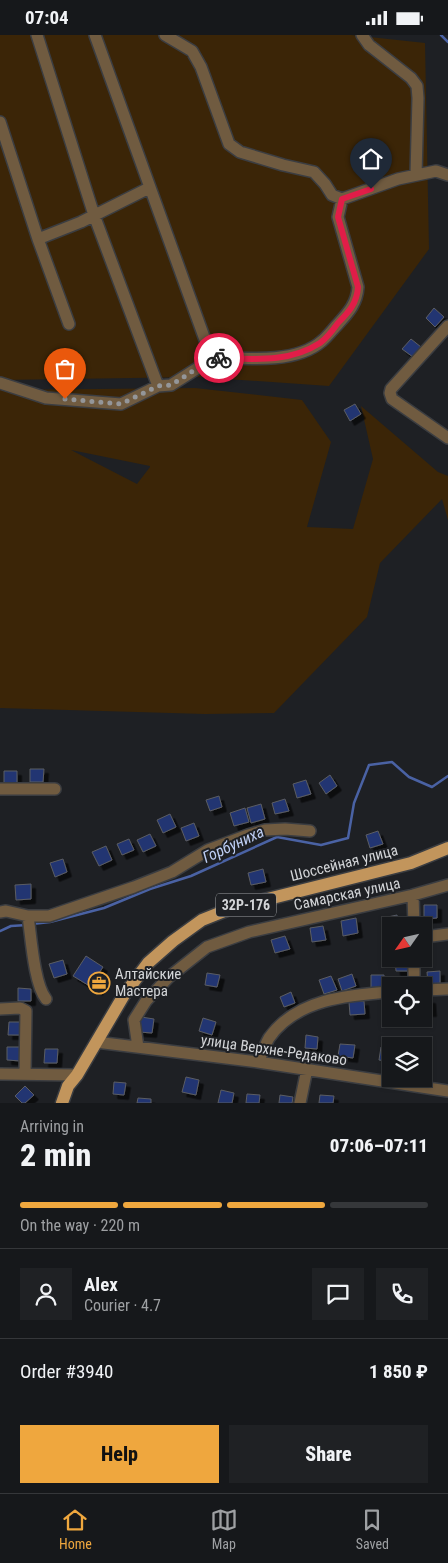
<!DOCTYPE html>
<meta charset="utf-8">
<style>
body{margin:0;font-family:"Roboto Condensed",sans-serif;background:#1f2124;color:#f1f3f6;height:100vh;display:flex;flex-direction:column;font-size:19px;white-space:nowrap}
*{box-sizing:border-box;margin:0}
p{font-size:16px;color:#9ea0a3}
.icon{flex:none;width:28px;height:28px;fill:none;stroke:currentColor;stroke-width:2;stroke-linecap:round;stroke-linejoin:round}
.map{position:relative;height:1068px;overflow:hidden}
.side{display:flex;flex-direction:column;background:#16181b;flex:1}
.side>*{flex:none}
.needle{width:32px;rotate:236deg}
.tools{position:absolute;left:382px;top:882px;display:grid;gap:10px}
.tools a{display:grid;place-items:center;width:50px;height:50px;border-radius:0px;background:#16181b;box-shadow:0 1px 4px #0004,0 0 0 1px #35373a;font-size:25px}
.pin{position:absolute;display:grid;place-items:center;width:42px;height:42px;color:#fff;margin:-51px -21px;border-radius:50% 50% 50% 0;rotate:-45deg;box-shadow:0 0 5px #0007}
.pin .icon{rotate:45deg}
.courier{position:absolute;display:grid;place-items:center;width:50px;height:50px;margin:-25px;border:4px solid #e11d48;border-radius:50%;background:#fff;color:#222;box-shadow:0 1px 6px #0007}
.head em{font-style:normal;font-weight:800}
.head div{display:flex;flex-direction:column-reverse}
.head{display:flex;align-items:center;justify-content:space-between;height:85px;padding:0 20px}
h1{font-size:32px;font-weight:800;line-height:38px}
.bar{display:grid;grid-template-columns:repeat(4,1fr);gap:8px 5px;align-content:center;height:60px;padding:0 20px}
.bar i{height:6px;border-radius:4px;background:#35373a}
.bar .on{background:#efa73e}
.bar p{grid-column:span 4}
.line{display:flex;align-items:center;gap:12px;padding:0 20px;border-top:1px solid #35373a}
.line div{flex:1}
.round{display:grid;place-items:center;flex:none;width:52px;height:52px;border-radius:0px;background:#1f2124}
.primary-button{display:flex;gap:10px;margin-top:auto;padding:10px 20px}
.primary-button a{flex:1;height:58px;border-radius:0px;background:#efa73e;color:#111;font-size:20px;font-weight:800;line-height:58px;text-align:center}
.primary-button a+a{background:#1f2124;color:#f1f3f6}
.status{display:flex;justify-content:space-between;align-items:center;height:35px;padding:0 25px;background:#16181b;direction:ltr}
.status svg{height:14px;fill:currentColor}
.menu{display:flex;justify-content:space-around;align-items:center;height:70px;border-top:1px solid #35373a;background:#16181b;font-size:14px;color:#9ea0a3}
.menu a{display:grid;justify-items:center;gap:2px}
.menu .on{color:#efa73e}
.map>svg:first-child{display:block}
.green{fill:#3b2507;fill-rule:evenodd}
.lines{fill:none;stroke-linecap:round;stroke-linejoin:round}
.stream{stroke:#4a62a4;stroke-width:2.5}
.building{fill:#223572;stroke:#5b5d63;filter:url(#shadow)}
.minor-casing{stroke:#3b3d41;stroke-width:14}
.major-casing{stroke:#3b3d41;stroke-width:15}
.minor{stroke:#705b40;stroke-width:11}
.major{stroke:#c2955c;stroke-width:12}
.done{stroke:#949699;stroke-width:5;stroke-dasharray:0 9}
.route{stroke:#e11d48;stroke-width:6}
.labels{text-anchor:middle;stroke-width:4;stroke-linejoin:round;paint-order:stroke}
.shield{fill:#1e2024;stroke:#9d9fa2;stroke-width:1}
.shield-label{font-size:14px;font-weight:bold;fill:#d3d5d8}
.street-label{font-size:15px;fill:#d3d5d8;stroke:#1e2024}
.poi-label{font-size:15px;fill:#d3d5d8;stroke:#1e2024;text-anchor:start}
.water-label{font-size:16px;font-style:italic;fill:#bdcdf2;stroke:#1e2024}
</style>
<div class="status"><b>07:04</b><svg viewBox="0 0 49 12"><path d="M0 12V9h3v3zM5 12V6h3v6zM10 12V3h3v9zM15 12V0h3v12zM26 1h20v11H26zM47 4h2v5h-2z"/></svg></div>
<div class="map">
<svg width="448" height="1068" viewBox="0 0 448 1068">
<defs>
<filter id="shadow"><feDropShadow dx="4.5" dy="4.5" stdDeviation="0" flood-color="#0009"/></filter>
</defs>
<rect width="100%" height="100%" fill="#1e2024"/>
<path class="green" d="M 0,0 L 351,0 L 425,8 L 429,214 L 329,351 L 198,342 L 0,345 Z
M 195,353 L 302,365 L 331,407 L 307,492 L 353,494 L 373,424 L 361,371 L 438,437 L 448,441 L 448,485 L 442,464 L 380,528 L 367,582 L 274,678 L 205,679 L 0,673 L 0,355 ZM 71,415 L 150,431 L 150,432 L 137,449 Z"/>
<g class="lines">
<path class="stream" d="M 441,0 L 448,7
M 32,889 L 50,887 L 104,873 L 150,854 L 191,841 L 277,802 L 321,810 L 348,803 L 354,768 L 369,730 L 392,727 L 409,742 L 432,752 L 448,741
M 0,896 L 11,891 L 27,890"/>
</g>
<path class="building" d="M 434,273 L 444,282 L 435,292 L 426,283 Z
M 411,304 L 421,312 L 413,322 L 402,314 Z
M 355,369 L 361,379 L 350,386 L 344,375 Z
M 30,734 L 44,734 L 43,747 L 30,747 Z
M 4,736 L 17,736 L 17,750 L 4,750 Z
M 330,740 L 337,751 L 326,759 L 319,748 Z
M 306,745 L 311,759 L 297,763 L 293,749 Z
M 219,761 L 222,772 L 210,776 L 206,765 Z
M 285,764 L 289,776 L 275,779 L 272,768 Z
M 261,769 L 265,784 L 251,788 L 247,773 Z
M 245,773 L 249,787 L 234,791 L 230,778 Z
M 170,779 L 176,792 L 163,798 L 157,785 Z
M 194,788 L 199,801 L 186,806 L 181,793 Z
M 378,796 L 383,809 L 370,813 L 366,800 Z
M 150,799 L 156,811 L 143,817 L 137,805 Z
M 129,804 L 134,815 L 122,820 L 117,809 Z
M 106,811 L 112,825 L 99,831 L 92,817 Z
M 63,824 L 67,837 L 55,842 L 50,828 Z
M 263,834 L 266,847 L 251,850 L 248,838 Z
M 31,849 L 31,864 L 16,865 L 15,850 Z
M 424,870 L 437,870 L 437,883 L 424,884 Z
M 397,880 L 399,891 L 391,891 L 391,896 L 385,897 L 383,883 Z
M 356,883 L 358,898 L 343,901 L 341,886 Z
M 323,891 L 326,905 L 312,907 L 310,893 Z
M 285,901 L 290,914 L 275,918 L 271,905 Z
M 86,921 L 103,932 L 97,941 L 104,945 L 98,956 L 73,941 Z
M 395,924 L 407,924 L 408,936 L 396,936 Z
M 63,925 L 67,939 L 54,943 L 49,929 Z
M 440,936 L 440,949 L 428,949 L 427,937 Z
M 207,938 L 220,940 L 217,952 L 205,950 Z
M 352,939 L 356,951 L 342,956 L 338,944 Z
M 371,940 L 384,940 L 385,953 L 371,954 Z
M 331,941 L 337,955 L 324,959 L 319,945 Z
M 18,953 L 31,954 L 31,966 L 18,966 Z
M 291,957 L 295,968 L 284,972 L 280,962 Z
M 424,964 L 431,964 L 432,977 L 424,977 Z
M 364,966 L 365,979 L 350,980 L 349,967 Z
M 383,966 L 391,966 L 391,980 L 384,980 Z
M 141,982 L 154,984 L 152,998 L 139,997 Z
M 203,983 L 216,987 L 212,1000 L 199,996 Z
M 9,987 L 21,987 L 21,1000 L 8,1000 Z
M 306,1000 L 318,1002 L 317,1014 L 305,1013 Z
M 340,1009 L 355,1010 L 353,1023 L 338,1021 Z
M 7,1012 L 22,1012 L 21,1026 L 7,1025 Z
M 381,1012 L 391,1013 L 391,1027 L 379,1025 Z
M 45,1014 L 58,1014 L 57,1028 L 44,1028 Z
M 186,1042 L 199,1045 L 196,1060 L 182,1057 Z
M 114,1047 L 126,1048 L 124,1060 L 113,1059 Z
M 25,1051 L 34,1060 L 25,1068 L 22,1068 L 15,1061 Z
M 221,1055 L 234,1058 L 232,1068 L 218,1068 Z
M 247,1059 L 260,1060 L 259,1068 L 246,1068 Z
M 280,1060 L 293,1062 L 292,1068 L 279,1068 Z
M 320,1060 L 334,1061 L 333,1068 L 319,1068 Z
M 138,1063 L 151,1064 L 151,1068 L 137,1068 Z"/>
<g class="lines">
<g class="minor-casing">
<path id="minor" d="M 37,0 L 94,180 L 158,351
M 95,0 L 212,324
M 165,0 L 192,16 L 201,32 L 229,109 L 240,117 L 283,130 L 314,137 L 325,149 L 332,160 L 342,164 L 398,144 L 436,136 L 448,140
M 362,0 L 369,10 L 411,43 L 417,51 L 418,63 L 416,140
M 0,87 L 38,204 L 69,289
M 38,204 L 81,187 L 149,153
M 448,291 L 391,354 L 390,358 L 392,364 L 448,403
M 0,348 L 46,363 L 121,369 L 158,351 L 171,350 L 212,324 L 218,322 C 250,324 297,328 322,306 C 328,301 333,294 338,289 C 349,277 357,268 358,252 L 338,182 L 342,164
M 0,754 L 55,754
M 413,860 L 414,891
M 0,877 L 6,876 L 28,881 L 49,881 L 134,852 L 172,837 L 208,815 L 248,800 L 265,795 L 285,794 L 310,796
M 28,881 C 31,901 34,949 46,964
M 424,902 L 448,899
M 414,951 L 414,924
M 424,955 L 448,954
M 0,974 L 20,973 L 26,976 L 25,1039
M 96,1007 L 258,1027 L 448,1056
M 138,1012 L 134,985 L 146,966 L 169,942 L 207,912 L 249,897 L 413,860 L 448,850
M 258,1027 C 262,1019 265,1010 269,1003 C 296,964 348,960 391,957
M 0,1039 L 77,1040
M 300,1068 L 307,1034"/>
</g>
<g class="major-casing">
<path id="major" d="M 62,1068 L 68,1051 L 77,1040 L 124,960 L 148,928 L 173,906 L 202,885 L 232,873 L 411,828 L 448,813"/>
</g>
<use href="#minor" class="minor"/>
<use href="#major" class="major"/>
</g>
<g class="lines">
<path class="done" d="M 65,364 L 121,369 L 158,351 L 171,350 L 212,324 L 219,323"/>
<path class="route" d="M 219,323 C 254,324 289,328 320,308 C 327,303 333,295 338,288 C 349,277 357,268 358,252 L 338,182 L 342,164 L 371,154"/>
</g>
<defs>
<g id="office-ring" transform="scale(1.125)"><circle r="9.5" fill="#1e2024" stroke="#efa73e" stroke-width="1.5"/><path d="M-6-3h4V-5.5h4V-3h4V5H-6ZM-1-4.5V-3h2v-1.5ZM-6 0V1H6V0Z" fill="#efa73e"/></g>
</defs>
<g fill-rule="evenodd">
<use href="#office-ring" x="99" y="948"/>
</g>
<g class="labels">
<rect class="shield" x="216" y="858.5" width="60" height="23" rx="4"/>
<g class="shield-label">
<text x="246" y="875">32Р-176</text>
</g>
<g class="street-label">
<text transform="translate(344 828) rotate(-14)" y="5">Шоссейная улица</text>
<text transform="translate(347 859) rotate(-12)" y="5">Самарская улица</text>
<text transform="translate(274 1015) rotate(8)" y="5">улица Верхне-Редаково</text>
</g>
<g class="poi-label">
<text x="115" y="944">Алтайские<tspan x="115" dy="17">Мастера</tspan></text>
</g>
<g class="water-label">
<text transform="translate(233 809) rotate(-25)" y="6">Горбуниха</text>
</g>
</g>
</svg>
<div class="tools">
<a><svg class="needle" viewBox="-14 -14 28 28"><path d="M0-13l5 13h-10z" fill="#e53935"/><path d="M0 13l5-13h-10z" fill="#9ea0a3"/></svg></a>
<a><svg class="icon" aria-label="locate" viewBox="0 0 24 24"><circle cx="12" cy="12" r="6"/><path d="M12 2v4M12 18v4M2 12h4M18 12h4"/></svg></a>
<a><svg class="icon" aria-label="layers" viewBox="0 0 24 24"><path d="M12 4l9 5-9 5-9-5zM3 14l9 5 9-5"/></svg></a>
</div>
<div class="pin" style="left:65px;top:364px;background:#ea580c"><svg class="icon" aria-label="bag" viewBox="0 0 24 24"><path d="M5 8h14l-1 12H6zM9 8a3 3 0 0 1 6 0"/></svg></div>
<div class="pin" style="left:371px;top:154px;background:#1f2937"><svg class="icon" aria-label="home" viewBox="0 0 24 24"><path d="M3 11l9-7 9 7M6 9v11h12V9"/></svg></div>
<div class="courier" style="left:219px;top:323px"><svg class="icon" aria-label="bike" viewBox="0 0 24 24"><circle cx="6" cy="16" r="4"/><circle cx="18" cy="16" r="4"/><path d="M6 16l4-8h5l3 8M10 8l3 8H6M13 5h3"/></svg></div>
</div>
<section class="side">
<div class="head"><div><h1>2 min</h1><p>Arriving in</p></div><em>07:06–07:11</em></div>
<div class="bar"><i class="on"></i><i class="on"></i><i class="on"></i><i></i><p>On the way · 220 m</p></div>
<div class="line" style="height:90px"><a class="round"><svg class="icon" aria-label="person" viewBox="0 0 24 24"><circle cx="12" cy="8" r="4"/><path d="M4 21q1-7 8-7t8 7"/></svg></a><div><b>Alex</b><p>Courier · 4.7</p></div><a class="round"><svg class="icon" aria-label="chat" viewBox="0 0 24 24"><path d="M4 5h16v11H9l-5 4z"/></svg></a><a class="round"><svg class="icon" aria-label="phone" viewBox="0 0 24 24"><path d="M5 4h4l2 5-3 2q2 4 5 5l2-3 5 2v4C11 20 4 13 5 4z"/></svg></a></div>
<div class="line" style="height:65px"><div>Order #3940</div><b>1 850 ₽</b></div>
<div class="primary-button"><a>Help</a><a>Share</a></div>
</section>
<nav class="menu">
<a class="on"><svg class="icon" aria-label="home" viewBox="0 0 24 24"><path d="M3 11l9-7 9 7M6 9v11h12V9"/></svg>Home</a>
<a><svg class="icon" aria-label="map" viewBox="0 0 24 24"><path d="M3 6l6-2 6 2 6-2v14l-6 2-6-2-6 2zM9 4v14M15 6v14"/></svg>Map</a>
<a><svg class="icon" aria-label="saved" viewBox="0 0 24 24"><path d="M7 4h10v16l-5-4-5 4z"/></svg>Saved</a>
</nav>
